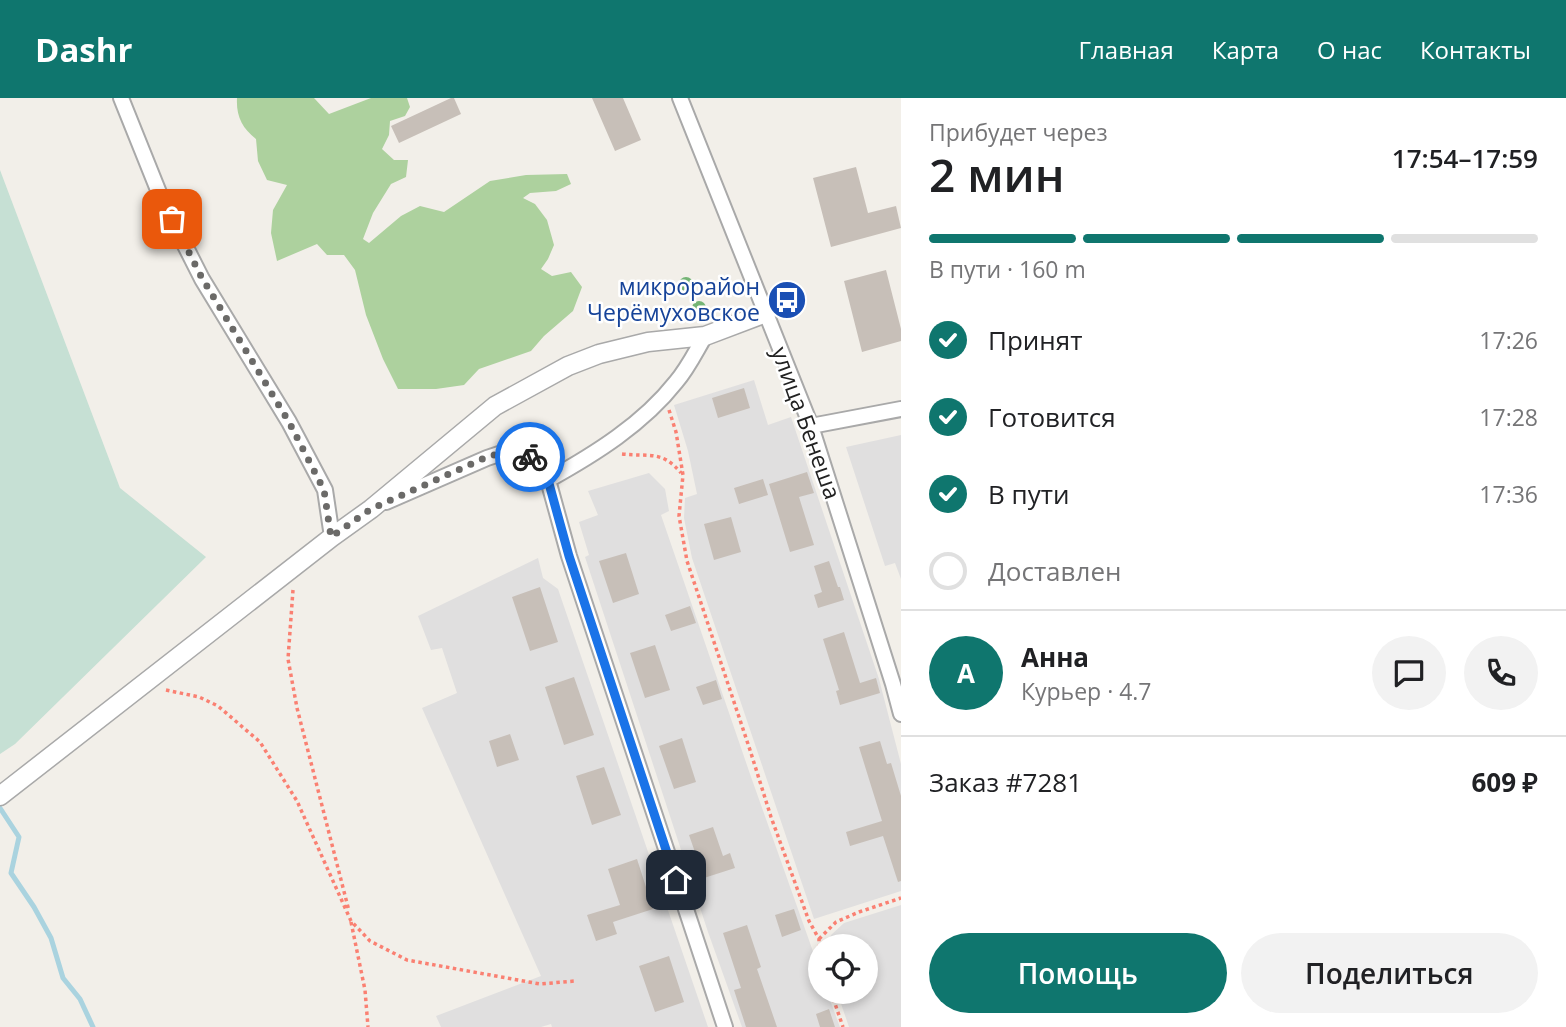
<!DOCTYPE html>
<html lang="ru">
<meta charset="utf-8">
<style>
body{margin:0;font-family:"Open Sans",sans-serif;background:#f2f2f2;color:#202124;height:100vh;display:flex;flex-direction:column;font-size:26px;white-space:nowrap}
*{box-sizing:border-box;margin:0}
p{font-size:23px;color:#757577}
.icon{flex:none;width:38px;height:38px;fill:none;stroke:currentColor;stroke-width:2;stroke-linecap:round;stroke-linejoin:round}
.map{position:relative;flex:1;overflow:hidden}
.side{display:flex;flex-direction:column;background:#fff;width:665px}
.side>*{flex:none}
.tools{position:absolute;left:808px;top:836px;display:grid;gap:14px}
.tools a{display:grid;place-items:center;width:70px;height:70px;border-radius:50%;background:#fff;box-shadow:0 4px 10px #0003;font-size:35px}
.pin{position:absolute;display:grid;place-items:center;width:60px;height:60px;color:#fff;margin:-30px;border-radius:14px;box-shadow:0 4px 10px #0006}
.courier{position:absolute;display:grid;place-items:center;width:70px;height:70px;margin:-35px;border:5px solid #1a73e8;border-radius:50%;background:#fff;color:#222;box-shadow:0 2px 9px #0007}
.summary em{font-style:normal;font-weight:600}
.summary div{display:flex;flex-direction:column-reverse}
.summary{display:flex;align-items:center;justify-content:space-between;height:119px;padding:0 28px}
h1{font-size:46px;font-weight:600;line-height:52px}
.bar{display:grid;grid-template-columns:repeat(4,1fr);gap:10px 7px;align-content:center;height:84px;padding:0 28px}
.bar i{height:9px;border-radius:5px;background:#e0e0e0}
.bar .active{background:#0f766e}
.bar p{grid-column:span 4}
.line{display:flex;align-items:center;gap:18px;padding:0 28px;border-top:2px solid #e0e0e0}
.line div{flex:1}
.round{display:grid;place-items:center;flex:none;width:74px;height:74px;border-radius:37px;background:#f2f2f2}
ol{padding:0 28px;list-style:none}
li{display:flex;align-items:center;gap:21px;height:77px}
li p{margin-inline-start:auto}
li .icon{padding:7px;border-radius:50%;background:#0f766e;color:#fff;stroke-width:4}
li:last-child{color:#757577}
li i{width:38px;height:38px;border:4px solid #e0e0e0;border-radius:50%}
.action{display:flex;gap:14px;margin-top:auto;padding:14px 28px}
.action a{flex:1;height:80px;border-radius:42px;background:#0f766e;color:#fff;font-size:28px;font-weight:600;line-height:80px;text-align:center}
.action a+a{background:#f2f2f2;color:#202124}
header{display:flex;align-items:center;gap:42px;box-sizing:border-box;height:98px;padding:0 35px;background:#0f766e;color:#fff}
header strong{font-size:33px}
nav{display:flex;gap:38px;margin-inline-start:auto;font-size:24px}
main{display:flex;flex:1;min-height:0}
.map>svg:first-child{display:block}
.residential{fill:#e0dfdf}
.forest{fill:#add19e}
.wetland{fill:#c6e0d4}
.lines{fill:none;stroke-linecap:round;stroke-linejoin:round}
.stream{stroke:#aad3df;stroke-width:5}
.building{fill:#c7bfb8}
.minor-casing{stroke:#a9a9a9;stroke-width:18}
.tertiary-casing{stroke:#a9a9a9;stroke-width:21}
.path{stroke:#fa8072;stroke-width:3.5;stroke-dasharray:3.5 3.5;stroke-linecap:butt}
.minor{stroke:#fff;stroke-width:14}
.tertiary{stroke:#fff;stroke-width:18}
.tree{fill:#74b475}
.done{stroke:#6b6a68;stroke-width:7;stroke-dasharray:0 12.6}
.route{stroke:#1a73e8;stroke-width:9}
.labels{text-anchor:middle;stroke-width:5;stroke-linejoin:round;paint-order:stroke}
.transit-label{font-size:23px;fill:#164399;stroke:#fff;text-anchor:end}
.street-label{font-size:23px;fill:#222;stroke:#fff}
</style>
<header>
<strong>Dashr</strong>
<nav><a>Главная</a><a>Карта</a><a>О нас</a><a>Контакты</a></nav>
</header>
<main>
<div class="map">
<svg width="901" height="929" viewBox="0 0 901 929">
<rect width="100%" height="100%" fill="#f2efe9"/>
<path class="residential" d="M 754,282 L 768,327 L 791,319 L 879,581 L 901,666 L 901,793 L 814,821 L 692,460 L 684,420 L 685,400 L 697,396 L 688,353 L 674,307 Z
M 901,337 L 901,481 L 895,465 L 885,468 L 846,349 Z
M 649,375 L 665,391 L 669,413 L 661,417 L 750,676 L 821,876 L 821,894 L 827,894 L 840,929 L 742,929 L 708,834 L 585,459 L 589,457 L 579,424 L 598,417 L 588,393 Z
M 538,460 L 543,480 L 558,491 L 708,929 L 552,929 L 551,926 L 541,929 L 441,929 L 436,918 L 541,878 L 422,610 L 457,595 L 442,550 L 431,552 L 418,518 Z
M 901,807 L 901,929 L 849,929 L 837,894 L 866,894 L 866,849 L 826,849 L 831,837 L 844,825 Z"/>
<path class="forest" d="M 237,0 L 314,0 L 329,16 L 371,0 L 407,0 L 410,9 L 405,18 L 390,23 L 389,37 L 382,51 L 394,62 L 408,62 L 406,79 L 391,86 L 373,115 L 363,141 L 369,145 L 401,118 L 420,108 L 444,114 L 490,83 L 526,77 L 567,76 L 571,86 L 556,93 L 530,95 L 523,100 L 535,106 L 547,122 L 554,147 L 548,161 L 541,171 L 552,178 L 571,174 L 582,189 L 573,213 L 544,238 L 531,253 L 479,271 L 464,287 L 436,291 L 398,291 L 383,261 L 366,217 L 355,172 L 344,157 L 327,157 L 317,146 L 277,163 L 271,135 L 273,112 L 287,87 L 267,82 L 258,63 L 256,41 C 242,30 236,18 237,0 Z"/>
<path class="wetland" d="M 0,72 L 120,390 L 206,459 L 15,646 L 0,656 Z"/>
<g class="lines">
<path class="stream" d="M 0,710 L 19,739 L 11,775 L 34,809 L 51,840 L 63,880 L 80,901 L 93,929"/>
</g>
<path class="building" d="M 451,0 L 454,0 L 461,16 L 399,45 L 391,28 Z
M 592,0 L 623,0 L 641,42 L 615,53 Z
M 856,69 L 868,115 L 896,108 L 901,130 L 831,149 L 813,80 Z
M 886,172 L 901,231 L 901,243 L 862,254 L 844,183 Z
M 744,290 L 750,310 L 718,320 L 712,300 Z
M 807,374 L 814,395 L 799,399 L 814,447 L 790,454 L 769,386 Z
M 763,381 L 768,397 L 739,406 L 734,390 Z
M 731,419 L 741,454 L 714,462 L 704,426 Z
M 626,455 L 639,496 L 613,505 L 599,463 Z
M 829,463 L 838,489 L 840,489 L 844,502 L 818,510 L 814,497 L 822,494 L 814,468 Z
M 540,489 L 558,544 L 530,553 L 512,499 Z
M 690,508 L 696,525 L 671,533 L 665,517 Z
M 844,534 L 860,585 L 876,580 L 880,595 L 840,607 L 836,593 L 839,592 L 823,541 Z
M 655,547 L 670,592 L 645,600 L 630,555 Z
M 574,579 L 594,637 L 564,647 L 545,589 Z
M 716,582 L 722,601 L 703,607 L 696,589 Z
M 510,636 L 519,662 L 497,669 L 489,643 Z
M 682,640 L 696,684 L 674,691 L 659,648 Z
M 880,643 L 887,666 L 891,665 L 901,698 L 901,783 L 898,784 L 883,738 L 850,748 L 846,734 L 882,723 L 859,649 Z
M 604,669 L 621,717 L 592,727 L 576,678 Z
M 713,729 L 723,758 L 730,755 L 735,770 L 704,780 L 689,737 Z
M 637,761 L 653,811 L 613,824 L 617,836 L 596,843 L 587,817 L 620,807 L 608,771 Z
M 794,811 L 801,832 L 782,839 L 775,817 Z
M 747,827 L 761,869 L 757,871 L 777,929 L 746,929 L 734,892 L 741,890 L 723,835 Z
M 669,858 L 684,904 L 655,914 L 639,868 Z
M 829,911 L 835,929 L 820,929 L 816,916 Z"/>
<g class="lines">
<g class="minor-casing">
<path id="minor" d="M 121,0 L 162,102 L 202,181 L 289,324 L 325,392 L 332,439
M 680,0 L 811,328 L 893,586 L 901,616
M 811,328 L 901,311
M 548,382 C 595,356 643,326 676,284 C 688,270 696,253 705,238
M 386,404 L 487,360 L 514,351 L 536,362 L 548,382 L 569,458 L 725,929"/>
</g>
<g class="tertiary-casing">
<path id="tertiary" d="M 0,698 L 332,439 L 371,411 L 495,308 L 568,268 L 599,256 L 648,244 L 705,238 L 766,215"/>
</g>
<path class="path" d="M 669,312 L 676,334 L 683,377 L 679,418 L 687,463 L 750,652 L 771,719 L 809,823 L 819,841 L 819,860 L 821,866
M 622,356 C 650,359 662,352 681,375
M 293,492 L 288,561 L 297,610 L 349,813
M 166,592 L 199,599 L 218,608 L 260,644 L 297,703 L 351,823 L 370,843 L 407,862 L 540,886 L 575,883
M 351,824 L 365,892 L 368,929
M 819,841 L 836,824 L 859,814 L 901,800
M 831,894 L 843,929"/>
<use href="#minor" class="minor"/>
<use href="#tertiary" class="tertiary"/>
</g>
<g class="tree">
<circle cx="686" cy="186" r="7"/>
<circle cx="699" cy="210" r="7"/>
</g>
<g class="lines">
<path class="done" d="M 172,121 L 202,180 L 289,324 L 324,392 L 331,439 L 371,411 L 487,359 L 514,351 L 530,359"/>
<path class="route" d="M 530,359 L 536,362 L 548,382 L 569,458 L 676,782"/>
</g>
<defs>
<g id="bus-disc" transform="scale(2.0125)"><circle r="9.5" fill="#1a4fb4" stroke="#fff"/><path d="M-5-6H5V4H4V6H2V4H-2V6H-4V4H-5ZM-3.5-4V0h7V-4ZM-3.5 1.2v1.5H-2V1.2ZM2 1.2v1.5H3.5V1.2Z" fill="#fff"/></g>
</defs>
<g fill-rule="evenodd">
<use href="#bus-disc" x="787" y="202"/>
</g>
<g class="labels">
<g class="transit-label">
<text x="760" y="197">микрорайон<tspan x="760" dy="26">Черёмуховское</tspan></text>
</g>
<g class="street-label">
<text transform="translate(806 325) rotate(70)" y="8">улица Бенеша</text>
</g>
</g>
</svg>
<div class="tools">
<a><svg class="icon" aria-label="locate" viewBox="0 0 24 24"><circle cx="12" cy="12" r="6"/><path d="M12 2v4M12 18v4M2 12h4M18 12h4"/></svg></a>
</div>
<div class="pin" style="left:172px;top:121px;background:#ea580c"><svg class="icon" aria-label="bag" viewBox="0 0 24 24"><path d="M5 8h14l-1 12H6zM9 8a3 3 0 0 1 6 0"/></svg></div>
<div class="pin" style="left:676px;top:782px;background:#1f2937"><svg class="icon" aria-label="home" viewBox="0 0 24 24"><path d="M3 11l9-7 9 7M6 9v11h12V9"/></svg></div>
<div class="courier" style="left:530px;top:359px"><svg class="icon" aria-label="bike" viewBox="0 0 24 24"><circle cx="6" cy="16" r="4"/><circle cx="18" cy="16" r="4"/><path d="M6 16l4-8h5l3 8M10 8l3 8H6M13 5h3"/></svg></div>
</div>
<section class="side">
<div class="summary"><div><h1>2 мин</h1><p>Прибудет через</p></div><em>17:54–17:59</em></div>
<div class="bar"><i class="active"></i><i class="active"></i><i class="active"></i><i></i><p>В пути · 160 m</p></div>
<ol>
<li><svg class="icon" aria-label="check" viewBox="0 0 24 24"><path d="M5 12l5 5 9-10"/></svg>Принят<p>17:26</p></li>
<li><svg class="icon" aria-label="check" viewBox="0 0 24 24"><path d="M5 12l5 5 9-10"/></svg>Готовится<p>17:28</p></li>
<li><svg class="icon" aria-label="check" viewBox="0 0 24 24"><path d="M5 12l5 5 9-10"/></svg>В пути<p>17:36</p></li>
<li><i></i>Доставлен</li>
</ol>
<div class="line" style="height:126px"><b class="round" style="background:#0f766e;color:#fff">А</b><div><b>Анна</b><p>Курьер · 4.7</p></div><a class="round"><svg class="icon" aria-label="chat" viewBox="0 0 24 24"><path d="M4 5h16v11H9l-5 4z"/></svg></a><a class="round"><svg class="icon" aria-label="phone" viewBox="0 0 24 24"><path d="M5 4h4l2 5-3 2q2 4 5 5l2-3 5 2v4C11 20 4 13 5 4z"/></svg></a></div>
<div class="line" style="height:91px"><div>Заказ #7281</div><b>609 ₽</b></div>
<div class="action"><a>Помощь</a><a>Поделиться</a></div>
</section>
</main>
